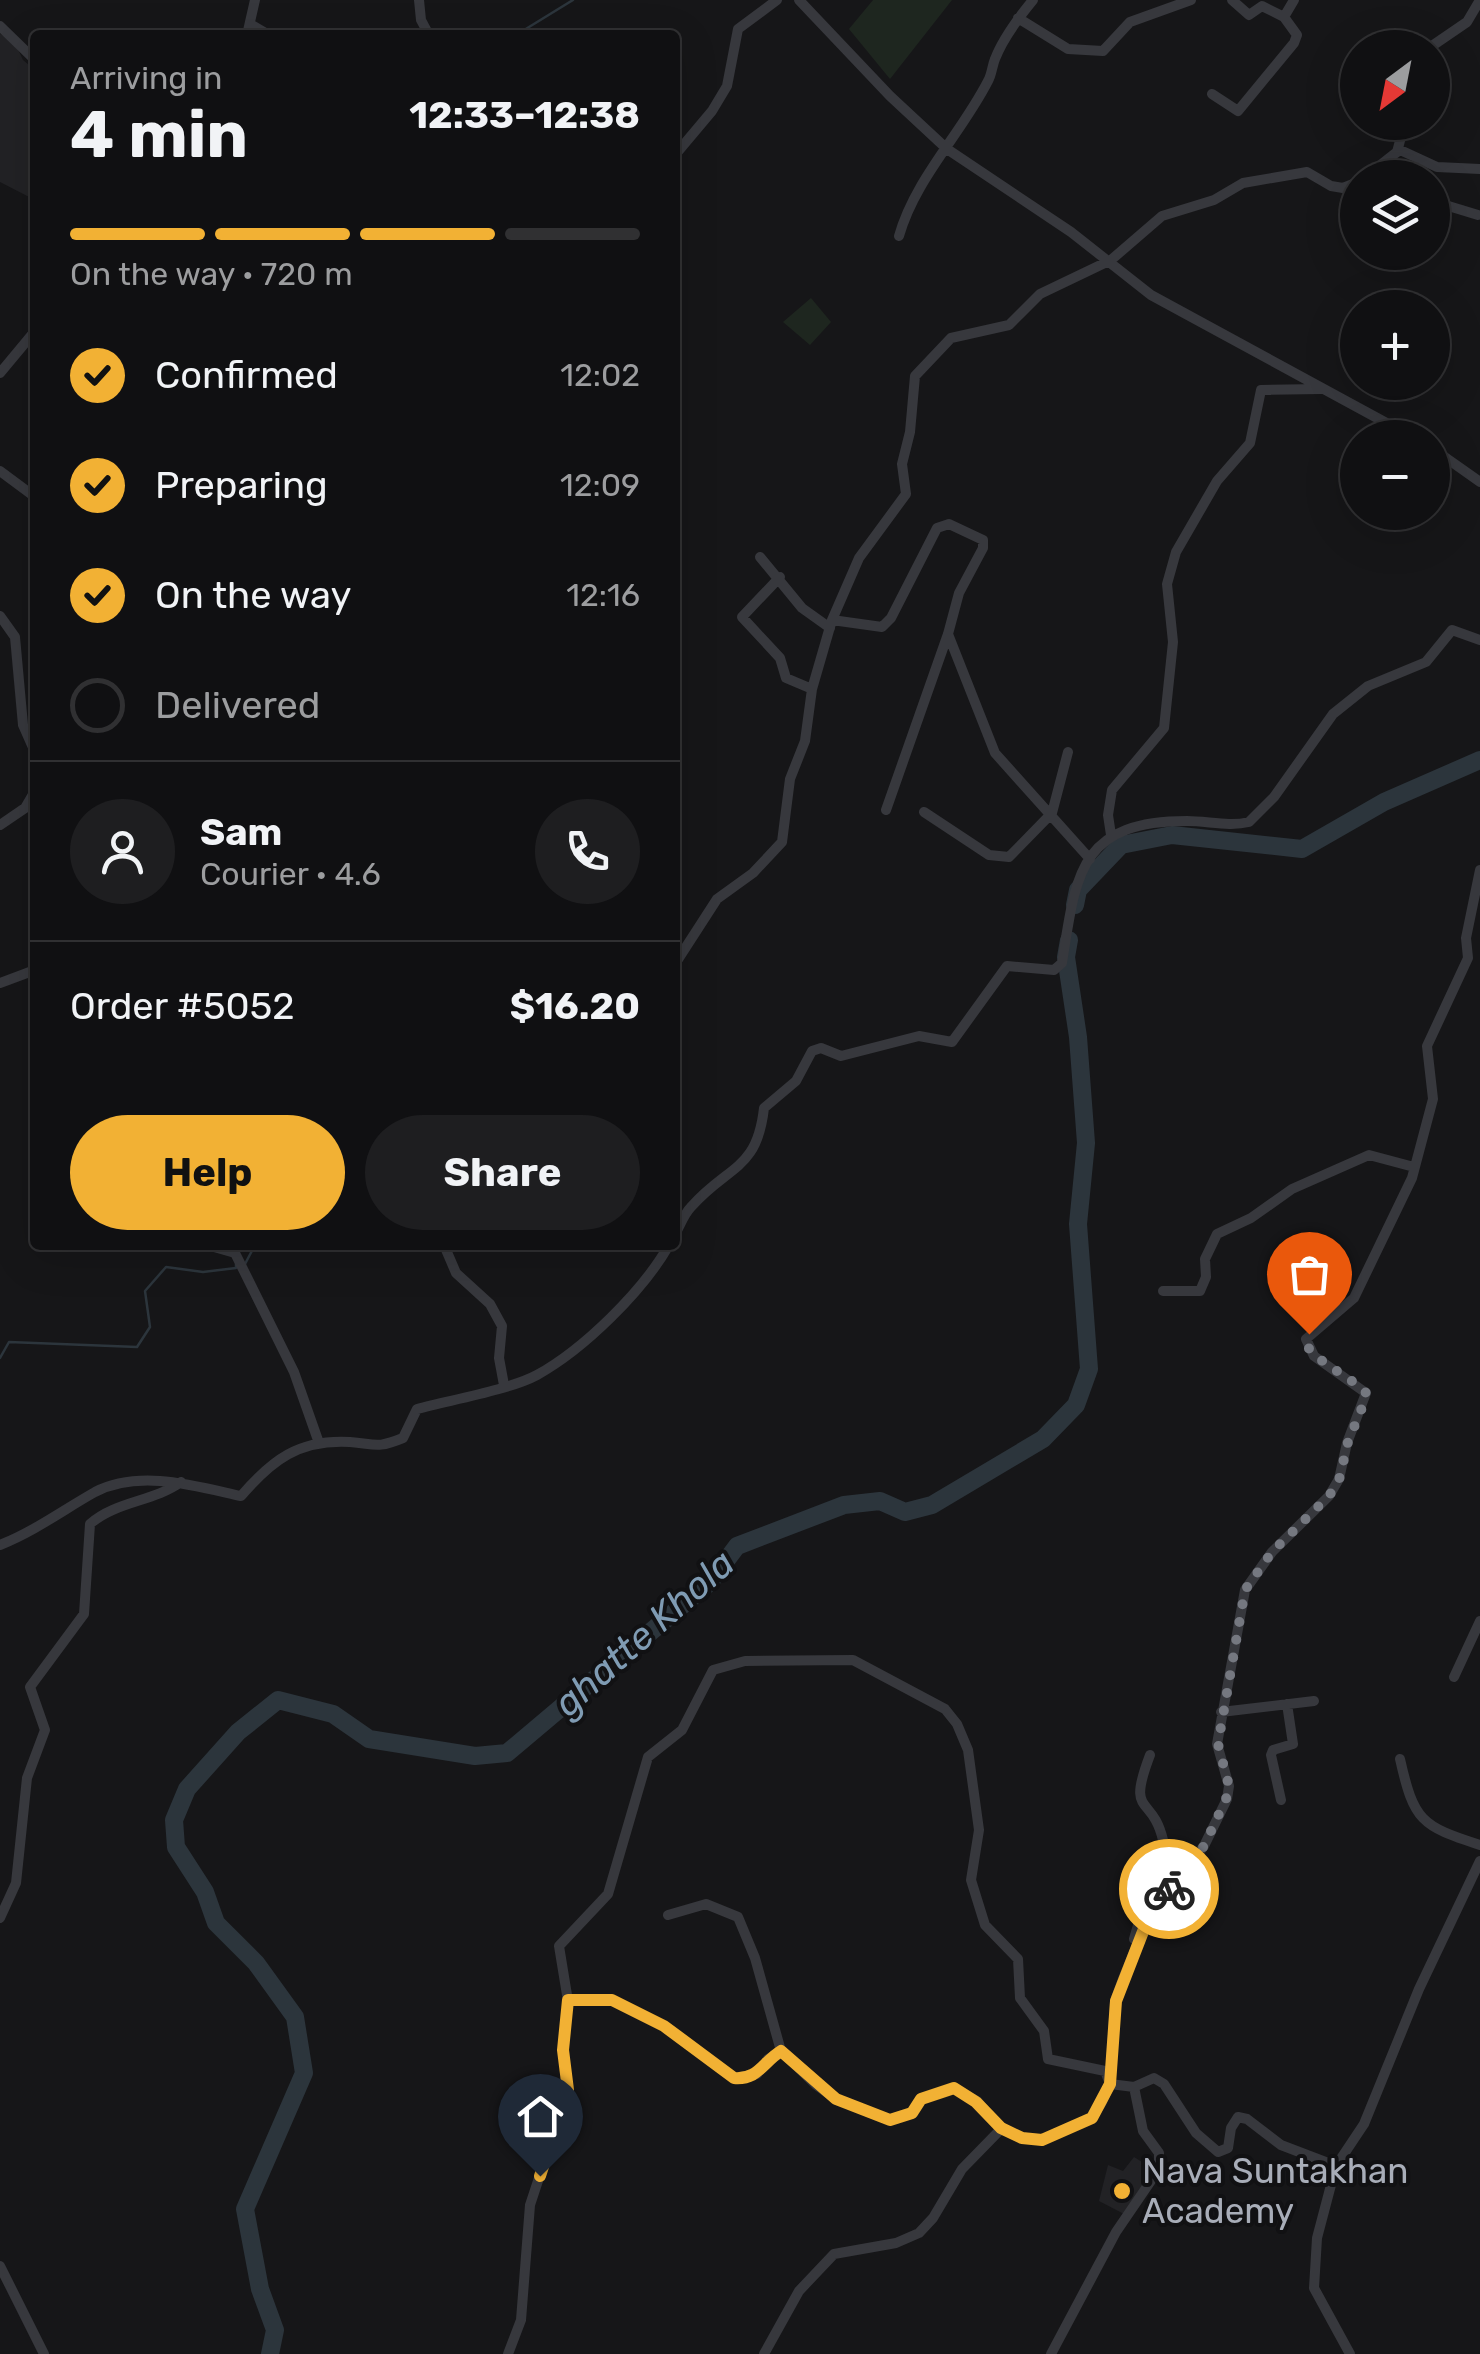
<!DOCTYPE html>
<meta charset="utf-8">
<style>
body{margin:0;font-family:Rubik,sans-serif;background:#1e1e20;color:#f1f3f6;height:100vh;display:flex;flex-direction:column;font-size:38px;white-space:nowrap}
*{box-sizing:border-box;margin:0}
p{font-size:32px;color:#9c9d9f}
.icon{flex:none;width:55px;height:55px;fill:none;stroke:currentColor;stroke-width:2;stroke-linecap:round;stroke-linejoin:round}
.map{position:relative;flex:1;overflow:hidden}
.panel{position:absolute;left:30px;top:30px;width:650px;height:1220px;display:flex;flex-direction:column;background:#101012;border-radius:10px;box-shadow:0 10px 40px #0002,0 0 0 2px #303032}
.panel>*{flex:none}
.needle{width:65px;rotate:212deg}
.controls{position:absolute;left:1340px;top:30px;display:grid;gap:20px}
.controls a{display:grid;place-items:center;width:110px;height:110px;border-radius:50%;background:#101012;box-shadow:0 10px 40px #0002,0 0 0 2px #303032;font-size:50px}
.pin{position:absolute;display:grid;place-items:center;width:85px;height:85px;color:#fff;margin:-102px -42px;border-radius:50% 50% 50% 0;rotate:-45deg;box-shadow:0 0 10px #0007}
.pin .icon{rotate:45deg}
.courier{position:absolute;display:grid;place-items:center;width:100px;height:100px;margin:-50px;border:8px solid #f2b134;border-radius:50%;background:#fff;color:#222;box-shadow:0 2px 12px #0007}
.headline em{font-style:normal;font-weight:700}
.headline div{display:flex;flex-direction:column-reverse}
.headline{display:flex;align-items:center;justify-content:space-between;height:170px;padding:0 40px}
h1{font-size:65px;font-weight:700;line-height:75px}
.bar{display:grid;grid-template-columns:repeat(4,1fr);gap:15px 10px;align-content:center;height:120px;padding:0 40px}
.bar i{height:12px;border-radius:8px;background:#303032}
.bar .current{background:#f2b134}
.bar p{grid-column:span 4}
.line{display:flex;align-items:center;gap:25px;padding:0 40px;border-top:2px solid #303032}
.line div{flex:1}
.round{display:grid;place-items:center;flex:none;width:105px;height:105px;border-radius:52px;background:#1e1e20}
ol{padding:0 40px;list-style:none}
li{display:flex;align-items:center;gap:30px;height:110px}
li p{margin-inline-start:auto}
li .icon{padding:10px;border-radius:50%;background:#f2b134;color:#111;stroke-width:4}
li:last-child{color:#9c9d9f}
li i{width:55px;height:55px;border:5px solid #303032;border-radius:50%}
.cta{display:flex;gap:20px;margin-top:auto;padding:20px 40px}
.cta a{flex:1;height:115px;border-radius:60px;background:#f2b134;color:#111;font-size:40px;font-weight:700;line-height:115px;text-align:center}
.cta a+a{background:#1e1e20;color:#f1f3f6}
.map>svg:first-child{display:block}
.built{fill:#222225}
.green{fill:#1e261f}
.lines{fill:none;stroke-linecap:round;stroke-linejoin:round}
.stream{stroke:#2c353c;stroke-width:2.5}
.river{stroke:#2c353c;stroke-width:18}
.minor{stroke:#37383d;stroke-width:10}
.done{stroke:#757880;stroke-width:10;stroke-dasharray:0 18}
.route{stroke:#f2b134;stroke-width:12}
.poi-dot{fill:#f2b134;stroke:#111113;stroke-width:4}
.labels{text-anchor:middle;stroke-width:8;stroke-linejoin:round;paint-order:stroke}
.poi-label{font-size:35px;fill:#a8adb8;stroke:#111113;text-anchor:start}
.water-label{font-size:38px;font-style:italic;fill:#7f9bb3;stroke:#111113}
</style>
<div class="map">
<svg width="1480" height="2354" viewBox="0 0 1480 2354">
<rect width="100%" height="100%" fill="#161618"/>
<path class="built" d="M 0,34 L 13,39 L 23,60 L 35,70 L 35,200 L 0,182 Z
M 1134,2157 L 1155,2170 L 1124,2214 L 1099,2201 L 1108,2165 L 1123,2171 Z"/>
<path class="green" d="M 873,0 L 952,0 L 890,79 L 849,29 Z
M 811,298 L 831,322 L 810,345 L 783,322 Z"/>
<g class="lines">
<path class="stream" d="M 516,35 L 573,0
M 245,1264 L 255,1245
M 0,1358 L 9,1342 L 137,1347 L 150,1327 L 145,1291 L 166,1267 L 203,1272 L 236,1268 L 236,1264"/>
<path class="river" d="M 1075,905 L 1078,890 L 1121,845 L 1172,835 L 1302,849 L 1384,802 L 1480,760
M 270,2354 L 275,2330 L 260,2289 L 245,2209 L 304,2073 L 295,2017 L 256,1963 L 216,1923 L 205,1892 L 176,1847 L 174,1820 L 187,1789 L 238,1732 L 278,1700 L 333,1714 L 369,1739 L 475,1756 L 507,1753 L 711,1581 L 737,1546 L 844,1505 L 880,1501 L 905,1512 L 932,1505 L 1043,1439 L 1076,1405 L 1089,1369 L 1078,1224 L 1086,1143 L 1078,1037 L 1066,957 L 1069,940"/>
<path class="minor" d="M 419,0 L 421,20 L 429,35
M 799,0 L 890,96 L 947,149 L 1071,232 L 1151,295 L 1414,438
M 1232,0 L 1249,15 L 1262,6 L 1284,17
M 1018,18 L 1068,49 L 1103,51 L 1130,22 L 1191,0
M 250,24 L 269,35
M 0,26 L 35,60
M 247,35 L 255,0
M 1429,48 L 1467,22 L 1480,0
M 1212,94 L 1238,111 L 1294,43 L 1297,35 L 1284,17 L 1294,0
M 1398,149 L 1437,167 L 1480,169
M 675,155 L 712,111 L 727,86 L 738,29 L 777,0
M 1364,178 L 1397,152 L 1405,122
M 1432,201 L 1478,215
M 899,236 C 915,179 961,134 988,81 C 992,74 992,66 995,59 C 1003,38 1019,17 1033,0
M 0,373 L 35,331
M 1432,448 L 1480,482
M 0,471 L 35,497
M 760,557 L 802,608 L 830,628
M 780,577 L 742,617 L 780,658 L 786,678 L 812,689
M 0,616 L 15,637 L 23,725 L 35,752
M 832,620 L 882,627 L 891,618 L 937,528 L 949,524 L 983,540 L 983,548 L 959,593 L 948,634 L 886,810
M 948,634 L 995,753 L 1090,859
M 924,812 L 989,855 L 1009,857 L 1052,813 L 1068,752
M 0,825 L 25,808 L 35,791
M 1111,835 L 1108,815 L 1112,790 L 1164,728 L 1173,642 L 1167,584 L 1176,552 L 1217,481 L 1250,443 L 1261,390 L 1321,389
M 675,964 L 717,899 L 753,873 L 782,842 L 790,779 L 805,741 L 812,689 L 832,620 L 859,558 L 906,494 L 902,464 L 910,432 L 915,376 L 951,338 L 1009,325 L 1040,294 L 1111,260 L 1162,216 L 1214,200 L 1243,183 L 1307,172 L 1331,186 L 1343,188 L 1358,182
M 0,983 L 35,970
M 675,1234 C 680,1226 684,1214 691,1207 C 728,1165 757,1171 764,1108 L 796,1081 L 812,1051 L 821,1048 L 841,1056 L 919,1036 L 952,1042 L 1007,966 L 1054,970 L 1062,963 C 1076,874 1079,821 1187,821 C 1208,821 1229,827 1249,822 L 1274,797 L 1333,714 L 1368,686 L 1426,662 L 1452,630 L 1480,640
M 207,1245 L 235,1253 L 294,1372 L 319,1443
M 444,1245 L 456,1273 L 490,1304 L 502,1326 L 499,1358 L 504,1385
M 1163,1291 L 1200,1291 L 1206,1277 L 1205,1259 L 1217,1234 L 1251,1218 L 1292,1189 L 1369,1155 L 1414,1167
M 0,1545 C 35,1531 63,1510 95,1492 C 139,1469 196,1486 241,1496 C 272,1460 299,1439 350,1442 C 376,1444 376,1449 403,1438 L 417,1409 C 450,1400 509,1390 537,1375 C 584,1349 643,1291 669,1245
M 1454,1677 L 1480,1621
M 1221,1712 L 1314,1701
M 1400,1759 C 1414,1821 1421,1826 1480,1845
M 1281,1800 L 1271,1755 L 1273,1750 L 1293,1744 L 1287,1704
M 668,1915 L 706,1904 L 738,1917 L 755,1958 L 781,2051 L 816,2085 L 836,2099 L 890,2120 L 912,2113 L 921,2099 L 954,2088 L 977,2101 L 1001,2129
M 0,1918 L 16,1883 L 27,1778 L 45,1730 L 30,1687 L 84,1614 L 90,1524 C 116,1501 153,1502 181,1482
M 1134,1939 L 1163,1840 C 1152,1793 1126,1818 1150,1755
M 568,2001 L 611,2000 L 664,2026 L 734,2078 L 757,2074 L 768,2059 L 781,2051
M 1110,2084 L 1134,2087 L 1154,2078 L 1164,2084 L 1196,2133 L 1218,2152 L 1228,2148 L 1231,2128 L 1238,2117 L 1247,2119 L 1281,2145 L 1336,2166 L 1364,2124 L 1419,1989 L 1480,1861
M 1336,2166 L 1317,2238 L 1314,2288 L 1350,2354
M 0,2266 L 44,2354
M 508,2354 L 521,2320 L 530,2205 L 568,2090 L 563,2049 L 568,2001 L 559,1946 L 608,1894 L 648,1757 L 682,1730 L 713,1670 L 745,1661 L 853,1660 L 945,1709 L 957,1724 L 968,1750 L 979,1830 L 971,1880 L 985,1925 L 1018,1959 L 1020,1998 L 1044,2031 L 1048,2059 L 1105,2071 L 1110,2084
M 764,2354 L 799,2291 L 834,2254 L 896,2243 L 919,2233 L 933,2218 L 962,2169 L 1001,2129 L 1022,2138 L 1041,2140 L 1092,2118 L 1102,2102 L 1110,2084 L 1115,2001 L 1123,1979 L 1151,1911 L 1204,1846 L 1227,1799 L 1229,1786 L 1217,1744 L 1245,1590 L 1272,1552 L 1329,1496 L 1339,1479 L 1347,1443 L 1366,1393 L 1314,1356 L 1306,1339 L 1354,1298 L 1412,1178 L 1433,1099 L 1427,1046 L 1468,958 L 1466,938 L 1480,870
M 1051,2354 L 1116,2232 L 1159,2169 L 1159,2153 L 1143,2131 L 1134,2087"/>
</g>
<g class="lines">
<path class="done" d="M 1169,1889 L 1204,1846 L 1226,1799 L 1229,1786 L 1218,1744 L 1245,1590 L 1272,1552 L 1329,1496 L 1339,1480 L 1348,1442 L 1366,1398 L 1366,1393 C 1349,1375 1322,1366 1307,1346 L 1309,1334"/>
<path class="route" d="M 540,2176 L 568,2090 L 563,2050 L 568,2000 L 612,2000 L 664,2026 L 734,2078 C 758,2080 762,2063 781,2051 L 836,2099 L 890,2120 L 912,2113 L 921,2099 L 954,2088 L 976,2102 L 1001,2128 L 1022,2138 L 1042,2140 L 1092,2118 L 1110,2084 L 1116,2001 L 1151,1911 L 1169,1889"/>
</g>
<circle class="poi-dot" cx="1122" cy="2191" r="10"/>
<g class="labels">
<g class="poi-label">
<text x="1142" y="2183">Nava Suntakhan<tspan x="1142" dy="40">Academy</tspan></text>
</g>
<g class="water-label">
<text transform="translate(644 1633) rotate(-42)" y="13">ghatte Khola</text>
</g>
</g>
</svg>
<div class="controls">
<a><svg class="needle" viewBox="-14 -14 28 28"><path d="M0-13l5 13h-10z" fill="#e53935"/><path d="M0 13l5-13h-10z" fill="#9c9d9f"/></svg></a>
<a><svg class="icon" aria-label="layers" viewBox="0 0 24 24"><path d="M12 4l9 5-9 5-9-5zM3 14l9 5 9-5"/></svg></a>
<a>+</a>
<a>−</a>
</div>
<div class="pin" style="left:1309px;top:1334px;background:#ea580c"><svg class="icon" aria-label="bag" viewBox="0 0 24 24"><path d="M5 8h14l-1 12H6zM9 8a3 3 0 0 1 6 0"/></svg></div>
<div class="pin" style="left:540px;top:2176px;background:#1f2937"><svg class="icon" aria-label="home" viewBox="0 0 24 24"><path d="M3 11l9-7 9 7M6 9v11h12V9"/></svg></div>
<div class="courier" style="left:1169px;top:1889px"><svg class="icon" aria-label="bike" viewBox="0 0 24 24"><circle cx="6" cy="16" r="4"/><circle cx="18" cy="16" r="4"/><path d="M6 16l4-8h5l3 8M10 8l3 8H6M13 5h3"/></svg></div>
<section class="panel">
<div class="headline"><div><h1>4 min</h1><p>Arriving in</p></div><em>12:33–12:38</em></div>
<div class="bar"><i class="current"></i><i class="current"></i><i class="current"></i><i></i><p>On the way · 720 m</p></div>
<ol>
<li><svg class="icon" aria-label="check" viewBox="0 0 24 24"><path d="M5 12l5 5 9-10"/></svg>Confirmed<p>12:02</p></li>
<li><svg class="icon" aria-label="check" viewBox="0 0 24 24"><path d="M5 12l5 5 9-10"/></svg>Preparing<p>12:09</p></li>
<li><svg class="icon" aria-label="check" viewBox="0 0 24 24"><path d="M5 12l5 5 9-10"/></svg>On the way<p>12:16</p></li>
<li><i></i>Delivered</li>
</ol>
<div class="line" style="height:180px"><a class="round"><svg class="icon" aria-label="person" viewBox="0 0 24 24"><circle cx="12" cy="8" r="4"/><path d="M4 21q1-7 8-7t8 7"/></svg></a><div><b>Sam</b><p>Courier · 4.6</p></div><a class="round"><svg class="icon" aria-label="phone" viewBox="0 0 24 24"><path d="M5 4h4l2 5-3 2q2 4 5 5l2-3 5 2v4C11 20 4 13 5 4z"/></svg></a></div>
<div class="line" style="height:130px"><div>Order #5052</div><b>$16.20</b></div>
<div class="cta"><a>Help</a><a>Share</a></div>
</section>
</div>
